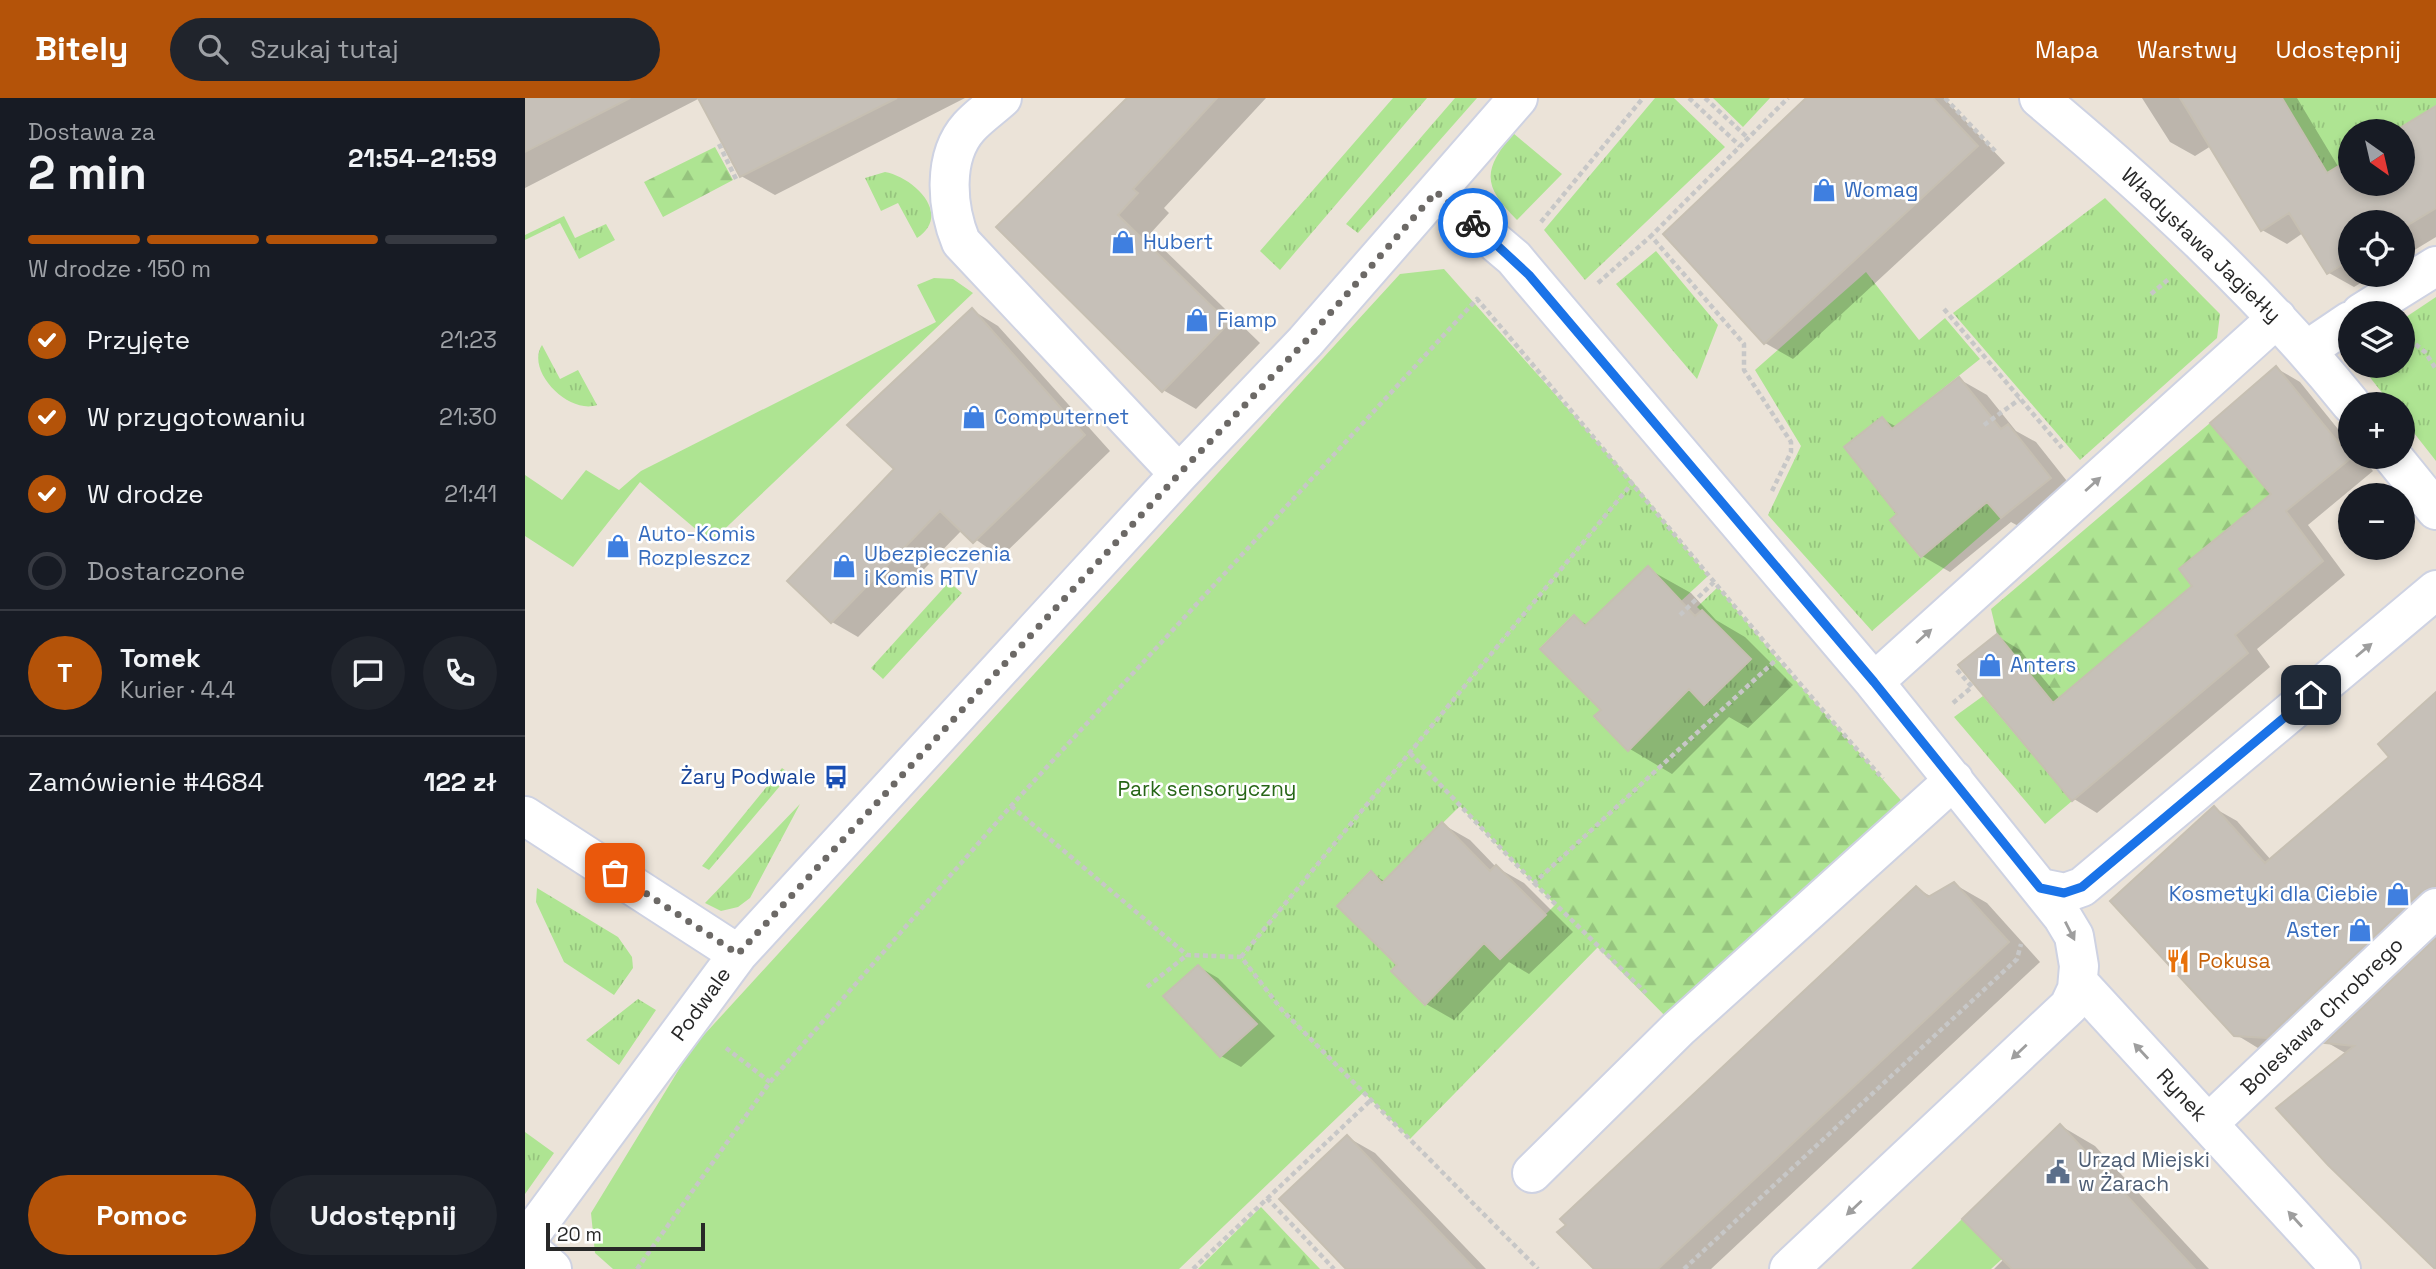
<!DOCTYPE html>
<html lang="pl">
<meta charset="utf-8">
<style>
body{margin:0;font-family:"Space Grotesk",sans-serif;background:#20242c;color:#f1f3f6;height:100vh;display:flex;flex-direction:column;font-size:26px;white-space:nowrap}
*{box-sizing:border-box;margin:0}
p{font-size:23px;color:#9ea1a6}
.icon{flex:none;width:38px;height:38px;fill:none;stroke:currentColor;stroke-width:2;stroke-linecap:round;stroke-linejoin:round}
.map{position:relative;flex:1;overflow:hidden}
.side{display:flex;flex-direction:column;background:#171b24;width:525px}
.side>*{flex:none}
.needle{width:46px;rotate:146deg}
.buttons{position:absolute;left:1813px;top:21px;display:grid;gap:14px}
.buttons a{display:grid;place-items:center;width:77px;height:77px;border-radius:50%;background:#171b24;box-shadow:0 4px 10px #0003;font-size:35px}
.scale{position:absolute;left:21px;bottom:18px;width:159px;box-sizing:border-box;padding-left:7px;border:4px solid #282828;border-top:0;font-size:19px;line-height:24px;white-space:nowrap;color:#282828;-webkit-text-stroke:5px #fff;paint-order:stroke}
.pin{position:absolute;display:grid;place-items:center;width:60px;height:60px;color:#fff;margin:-30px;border-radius:14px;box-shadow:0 4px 10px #0006}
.courier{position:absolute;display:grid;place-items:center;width:70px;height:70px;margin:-35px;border:5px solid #1a73e8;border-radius:50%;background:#fff;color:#222;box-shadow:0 2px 9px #0007}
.head em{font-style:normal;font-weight:800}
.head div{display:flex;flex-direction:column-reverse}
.head{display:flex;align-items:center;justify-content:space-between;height:119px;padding:0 28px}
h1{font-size:46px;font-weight:800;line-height:52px}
.bar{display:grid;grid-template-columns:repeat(4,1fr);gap:10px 7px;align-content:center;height:84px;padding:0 28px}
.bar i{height:9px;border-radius:5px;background:#363941}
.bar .on{background:#b45309}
.bar p{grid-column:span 4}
.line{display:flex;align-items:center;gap:18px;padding:0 28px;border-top:2px solid #363941}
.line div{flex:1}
.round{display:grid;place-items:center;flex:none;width:74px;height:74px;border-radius:37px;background:#20242c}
ol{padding:0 28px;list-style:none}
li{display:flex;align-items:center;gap:21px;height:77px}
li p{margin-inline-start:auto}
li .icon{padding:7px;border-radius:50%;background:#b45309;color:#fff;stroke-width:4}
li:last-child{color:#9ea1a6}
li i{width:38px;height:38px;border:4px solid #363941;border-radius:50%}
.primary-button{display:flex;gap:14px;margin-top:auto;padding:14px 28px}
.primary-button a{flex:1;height:80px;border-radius:42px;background:#b45309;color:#fff;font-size:28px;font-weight:800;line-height:80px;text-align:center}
.primary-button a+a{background:#20242c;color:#f1f3f6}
header{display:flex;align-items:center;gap:42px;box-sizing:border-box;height:98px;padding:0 35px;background:#b45309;color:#fff}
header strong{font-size:33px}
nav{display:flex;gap:38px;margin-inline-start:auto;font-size:24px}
.search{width:490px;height:63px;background:#20242c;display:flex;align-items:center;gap:18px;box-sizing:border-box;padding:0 24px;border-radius:38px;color:#9ea1a6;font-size:26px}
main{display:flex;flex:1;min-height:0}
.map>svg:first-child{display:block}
.grass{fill:url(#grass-tufts)}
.forest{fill:url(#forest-firs)}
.park{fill:#aee492}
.shadow{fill:#0003}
.building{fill:#c6c0b8;stroke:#c6bfb2;stroke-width:2}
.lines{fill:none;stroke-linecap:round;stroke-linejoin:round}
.minor-casing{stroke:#ced2e2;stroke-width:42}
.path{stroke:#c7c7c7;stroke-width:4.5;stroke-dasharray:5 3.5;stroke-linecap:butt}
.minor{stroke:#fff;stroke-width:38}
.oneway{fill:#9e9e9e}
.done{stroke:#6c6966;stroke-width:7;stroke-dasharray:0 12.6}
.route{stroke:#1a73e8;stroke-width:9}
.labels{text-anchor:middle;stroke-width:5;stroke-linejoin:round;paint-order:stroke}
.shop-label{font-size:21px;fill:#366cbe;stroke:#fff;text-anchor:start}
.street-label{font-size:21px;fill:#282828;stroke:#fff}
.transit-label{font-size:21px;fill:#164399;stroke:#fff;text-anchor:end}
.park-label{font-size:21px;fill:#276617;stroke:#fff}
.food-label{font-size:21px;fill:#c56008;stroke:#fff;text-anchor:start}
.service-label{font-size:21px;fill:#4e5e75;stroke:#fff;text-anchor:start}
</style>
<header>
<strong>Bitely</strong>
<div class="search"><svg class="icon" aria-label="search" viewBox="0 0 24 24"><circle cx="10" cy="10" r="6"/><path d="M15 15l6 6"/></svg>Szukaj tutaj</div>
<nav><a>Mapa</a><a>Warstwy</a><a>Udostępnij</a></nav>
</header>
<main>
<section class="side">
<div class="head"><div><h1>2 min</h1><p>Dostawa za</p></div><em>21:54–21:59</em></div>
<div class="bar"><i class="on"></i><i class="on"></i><i class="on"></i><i></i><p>W drodze · 150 m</p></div>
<ol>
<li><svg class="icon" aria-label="check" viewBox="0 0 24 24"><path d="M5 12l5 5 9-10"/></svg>Przyjęte<p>21:23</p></li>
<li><svg class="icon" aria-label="check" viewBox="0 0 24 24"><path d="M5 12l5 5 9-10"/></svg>W przygotowaniu<p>21:30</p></li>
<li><svg class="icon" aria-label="check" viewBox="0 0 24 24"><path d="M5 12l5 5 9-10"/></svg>W drodze<p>21:41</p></li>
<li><i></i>Dostarczone</li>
</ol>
<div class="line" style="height:126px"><b class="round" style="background:#b45309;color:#fff">T</b><div><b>Tomek</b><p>Kurier · 4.4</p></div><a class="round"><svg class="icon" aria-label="chat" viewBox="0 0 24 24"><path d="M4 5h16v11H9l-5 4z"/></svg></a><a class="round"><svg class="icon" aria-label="phone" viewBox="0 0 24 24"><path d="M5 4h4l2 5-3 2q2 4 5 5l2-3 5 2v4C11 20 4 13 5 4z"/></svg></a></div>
<div class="line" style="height:91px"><div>Zamówienie #4684</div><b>122 zł</b></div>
<div class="primary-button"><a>Pomoc</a><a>Udostępnij</a></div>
</section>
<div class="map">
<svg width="1911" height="1171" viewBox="0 0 1911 1171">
<defs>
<pattern id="grass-tufts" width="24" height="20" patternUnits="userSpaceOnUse" patternTransform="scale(1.75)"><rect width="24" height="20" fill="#aee492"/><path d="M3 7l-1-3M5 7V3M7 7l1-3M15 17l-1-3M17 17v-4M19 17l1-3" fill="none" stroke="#96c47e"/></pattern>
<pattern id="forest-firs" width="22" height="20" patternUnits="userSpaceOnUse" patternTransform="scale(1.75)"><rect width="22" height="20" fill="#aee492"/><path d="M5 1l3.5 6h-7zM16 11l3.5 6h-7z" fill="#96c47e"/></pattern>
</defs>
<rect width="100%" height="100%" fill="#ebe3d8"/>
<path class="grass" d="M 868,0 L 902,0 L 755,172 L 735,153 Z
M 930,0 L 952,0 L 833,135 L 821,126 Z
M 1130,0 L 1149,0 L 1200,49 L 1060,182 L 1019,132 Z
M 1188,0 L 1245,0 L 1218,29 Z
M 1757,0 L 1911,0 L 1911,8 L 1870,33 L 1825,33 L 1825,61 L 1802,75 Z
M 988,35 L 1037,76 L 992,122 C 957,87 958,73 988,35 Z
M 360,74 C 388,79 428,116 392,140 L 373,105 L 356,113 L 340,80 Z
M 1580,100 L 1695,216 L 1692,240 L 1555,362 L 1428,215 Z
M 39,118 L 50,140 L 81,126 L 90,142 L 54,161 L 35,125 L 0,142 L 0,137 Z
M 1131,153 L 1193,227 L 1172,281 L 1091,186 Z
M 1341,174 L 1394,242 L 1420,220 L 1455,261 L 1367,331 L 1357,319 L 1319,349 L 1372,416 L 1365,422 L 1395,459 L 1462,404 L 1476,420 L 1347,533 L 1243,417 L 1276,348 L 1230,272 Z
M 1911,199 L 1911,363 L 1878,321 L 1878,306 L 1866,306 L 1836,268 L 1878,268 L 1878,221 Z
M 17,247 L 35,281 L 53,272 L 72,307 C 44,317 0,273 17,247 Z
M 1108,384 L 1183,478 L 1156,503 L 1122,469 L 1060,528 L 1048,517 L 1015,550 L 1076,612 L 1069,619 L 1104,652 L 1164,591 L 1180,607 L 1226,562 L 1172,509 L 1193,489 L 1252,561 L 1009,785 L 935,708 L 857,785 L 845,773 L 812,808 L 872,867 L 867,873 L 899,907 L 959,845 L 976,861 L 1031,806 L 1074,848 L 885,1041 L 757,912 L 716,859 Z
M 424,484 L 437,495 L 358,581 L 346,570 Z
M 1458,598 L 1547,703 L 1520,726 L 1429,619 Z
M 257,670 L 265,676 L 184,772 L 177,768 Z
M 275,706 L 225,800 L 213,809 L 196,813 L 180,805 Z
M 12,790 L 93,839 L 107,859 L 108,870 L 89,897 L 39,864 L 11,804 Z
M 113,901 L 131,912 L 94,967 L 61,942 Z
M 0,1034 L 29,1055 L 0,1096 Z"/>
<path class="forest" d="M 190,49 L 208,82 L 138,119 L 119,84 Z
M 1685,325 L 1746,396 L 1654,471 L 1667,488 L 1492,635 L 1463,604 L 1502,573 L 1472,536 L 1466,511 Z
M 1252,561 L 1389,717 L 1153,931 L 1009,785 Z
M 736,1109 L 795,1171 L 673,1171 Z"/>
<path class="park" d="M 919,171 L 1108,384 L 716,859 L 757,912 L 839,994 L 654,1171 L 88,1171 L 70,1155 L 66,1115 L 167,950 L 875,176 Z
M 409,180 L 428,181 L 448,195 L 186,444 L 115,384 L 48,469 L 0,438 L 0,377 L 37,402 L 61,372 L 94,392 L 116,373 L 411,224 L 392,187 Z
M 1437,1121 L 1477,1161 L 1466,1171 L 1386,1171 Z"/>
<path class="shadow" d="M 0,0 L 440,0 L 250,97 L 216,78 L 175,0 L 0,90 Z
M 603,0 L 741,0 L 639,110 L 644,115 L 624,137 L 735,245 L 671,311 L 638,292 L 474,129 Z
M 1283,0 L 1419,0 L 1480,65 L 1268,261 L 1240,245 Z
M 1617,0 L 1772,0 L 1814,70 L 1825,63 L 1825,86 L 1878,86 L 1878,33 L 1874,33 L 1911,10 L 1911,139 L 1878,159 L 1878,124 L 1825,124 L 1825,177 L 1849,177 L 1829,189 L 1804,175 L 1778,135 L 1762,146 L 1737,132 L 1686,48 L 1670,58 L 1645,44 Z
M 447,212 L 473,228 L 585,353 L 476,459 L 437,432 L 333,539 L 307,524 L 372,371 Z
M 1751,270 L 1775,284 L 1825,346 L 1825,359 L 1836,359 L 1848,373 L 1783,427 L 1820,477 L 1732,551 L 1745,569 L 1572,715 L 1549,701 L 1472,538 L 1495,552 L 1535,601 L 1670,488 L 1749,396 Z
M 1434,281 L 1462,297 L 1491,333 L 1511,344 L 1553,397 L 1506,435 L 1486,424 L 1425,474 L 1397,458 L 1374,416 L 1357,321 L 1372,329 Z
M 1123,471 L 1166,495 L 1191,522 L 1220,539 L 1268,587 L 1223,630 L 1204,619 L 1147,676 L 1105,651 L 1078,613 L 1049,519 L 1064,528 Z
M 1911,600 L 1911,814 L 1765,952 L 1733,950 L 1710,936 L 1689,710 L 1712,723 L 1746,762 L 1867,659 Z
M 917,726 L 945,742 L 971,769 L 999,785 L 1048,834 L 1004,876 L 984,864 L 929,922 L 901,906 L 875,867 L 846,775 L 861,784 Z
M 1429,786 L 1462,805 L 1515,864 L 1186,1171 L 1071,1171 L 1391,790 L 1407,799 Z
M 1911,842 L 1911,1168 L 1822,956 L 1803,945 Z
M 674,869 L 693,880 L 750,938 L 716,969 L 696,958 Z
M 1536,1028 L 1570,1048 L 1684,1171 L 1469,1171 L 1479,1161 Z
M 822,1039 L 850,1055 L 961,1171 L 823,1171 Z"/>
<path class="building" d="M 0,0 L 105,0 L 0,54 Z
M 173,0 L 372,0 L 215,79 Z
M 602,0 L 692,0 L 608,91 L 613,95 L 593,117 L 704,225 L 637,294 L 471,129 Z
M 1281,0 L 1408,0 L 1453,48 L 1239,246 L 1138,136 Z
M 1655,0 L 1757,0 L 1802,75 L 1825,61 L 1825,86 L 1878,86 L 1878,33 L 1870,33 L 1911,8 L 1911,110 L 1878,130 L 1878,124 L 1825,124 L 1825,162 L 1802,176 L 1764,115 L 1736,133 Z
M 447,210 L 560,337 L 448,445 L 415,413 L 306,525 L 262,483 L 369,371 L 322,327 Z
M 1751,268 L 1826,360 L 1761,413 L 1798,463 L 1710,537 L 1723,555 L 1547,703 L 1433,567 L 1472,536 L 1528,605 L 1667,488 L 1654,471 L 1746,396 L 1685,325 Z
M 1434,279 L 1476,331 L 1483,326 L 1526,380 L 1476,420 L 1462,404 L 1396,459 L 1365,422 L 1372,416 L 1319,349 L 1357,319 L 1367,331 Z
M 1123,468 L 1170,518 L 1177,512 L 1226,561 L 1179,607 L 1164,591 L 1103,653 L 1069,618 L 1076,612 L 1015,551 L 1049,517 L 1060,528 Z
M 1911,594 L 1911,789 L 1896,794 L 1742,940 L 1709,938 L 1585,803 L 1689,708 L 1740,765 L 1864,659 L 1853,646 Z
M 917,724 L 965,773 L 971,767 L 1021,817 L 975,861 L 959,845 L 900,907 L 866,873 L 872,867 L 812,808 L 846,773 L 857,785 Z
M 1429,784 L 1484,844 L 1133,1171 L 1069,1171 L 1032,1134 L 1041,1127 L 1035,1121 L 1391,788 L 1403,799 Z
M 1911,840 L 1911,1171 L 1910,1171 L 1803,1067 L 1751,1010 L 1829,948 L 1800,945 Z
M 673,867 L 732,926 L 695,959 L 638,898 Z
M 1535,1026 L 1670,1171 L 1487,1171 L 1437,1121 Z
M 822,1037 L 950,1171 L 821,1171 L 754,1101 Z"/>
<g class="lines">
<g class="minor-casing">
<path id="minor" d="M 477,0 C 466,10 454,18 444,29 C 417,59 422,110 436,144 L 654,376
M 1514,0 C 1625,93 1735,193 1826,306
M 911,94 L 989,160 L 1004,178 L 1349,584 L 1537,818 L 1549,838 L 1554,868 L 1552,891 L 1544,908 L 1264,1171
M 1836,215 L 1911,168
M 1782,252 L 1825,223
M 1868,359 L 1911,412
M 1349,584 L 1752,220
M 0,718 L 213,856
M 1515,790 L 1540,795 L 1557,789 L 1911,492
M 1554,885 L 1816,1171
M 1683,1026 L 1911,810
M 1007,1075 L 1153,931 L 1429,682
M 0,1144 L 213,856 L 654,376 L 780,244 L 993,0
M 0,1148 L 27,1171"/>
</g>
<path class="path" d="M 1164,0 L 1215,48
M 1180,0 L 1223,40
M 1420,0 L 1471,54
M 194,46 L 211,81
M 1016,124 L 1118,0
M 1073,185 L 1126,138
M 1626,196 L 1645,180
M 1419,211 L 1537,350
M 1884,241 L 1900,254 L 1911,271
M 1459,327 L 1495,301
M 1247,393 L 1266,354 L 1266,344 L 1219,272 L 1219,246 L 1126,138 L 1263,0
M 1155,517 L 1189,484
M 1428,605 L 1447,589 L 1432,572
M 885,655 L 1009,785 L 1252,561
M 486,708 L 662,857 L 716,859 L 757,912 L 1013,1171
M 1009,785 L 1121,895
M 716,859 L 1108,384
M 622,889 L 662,857
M 201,950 L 245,984
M 742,1100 L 809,1171
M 112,1171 L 245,984 L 486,708 L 952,201 C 1088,360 1219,524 1358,681
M 668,1171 L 846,1002
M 1159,1171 L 1492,861 L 1496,846"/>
<use href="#minor" class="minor"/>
</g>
<defs><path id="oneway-solid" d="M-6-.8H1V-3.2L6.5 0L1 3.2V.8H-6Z" transform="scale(1.75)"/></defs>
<g class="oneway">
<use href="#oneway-solid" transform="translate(1568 386) rotate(-42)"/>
<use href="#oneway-solid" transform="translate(1399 538) rotate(-42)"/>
<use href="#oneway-solid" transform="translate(1839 552) rotate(-40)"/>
<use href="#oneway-solid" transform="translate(1545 833) rotate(63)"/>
<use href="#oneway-solid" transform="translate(1616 953) rotate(-133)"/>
<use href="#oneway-solid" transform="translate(1494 954) rotate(137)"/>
<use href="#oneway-solid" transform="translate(1329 1110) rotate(137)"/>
<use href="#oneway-solid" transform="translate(1770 1121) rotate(-132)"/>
</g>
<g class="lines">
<path class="done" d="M 90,775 L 213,856 L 654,376 L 780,244 L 911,94 L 948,125"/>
<path class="route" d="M 948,125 L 1004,177 L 1349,584 L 1515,790 L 1539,795 L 1557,789 L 1786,597"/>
</g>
<defs>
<g id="shop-bare" transform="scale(1.89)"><path d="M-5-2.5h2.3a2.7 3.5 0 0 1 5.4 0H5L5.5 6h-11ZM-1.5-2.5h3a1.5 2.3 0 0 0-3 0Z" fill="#3f7fe0" stroke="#fff" stroke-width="2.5" paint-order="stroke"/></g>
<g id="bus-bare" transform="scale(1.89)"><path d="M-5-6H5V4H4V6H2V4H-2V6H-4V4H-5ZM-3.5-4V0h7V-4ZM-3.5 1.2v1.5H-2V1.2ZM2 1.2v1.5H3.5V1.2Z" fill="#1a4fb4" stroke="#fff" stroke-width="2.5" paint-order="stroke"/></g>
<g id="restaurant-bare" transform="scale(1.89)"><path d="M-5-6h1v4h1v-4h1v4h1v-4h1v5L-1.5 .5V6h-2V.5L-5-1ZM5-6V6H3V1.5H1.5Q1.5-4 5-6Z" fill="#e8710a" stroke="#fff" stroke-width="2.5" paint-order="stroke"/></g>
<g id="civic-bare" transform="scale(1.89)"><path d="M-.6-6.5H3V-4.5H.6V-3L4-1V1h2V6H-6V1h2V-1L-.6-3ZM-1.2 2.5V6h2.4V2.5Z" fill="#5c6f8a" stroke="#fff" stroke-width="2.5" paint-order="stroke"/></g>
</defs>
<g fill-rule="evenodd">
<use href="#shop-bare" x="1299" y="92"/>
<use href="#shop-bare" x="598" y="144"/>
<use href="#shop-bare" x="672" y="222"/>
<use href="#shop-bare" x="449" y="319"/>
<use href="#shop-bare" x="93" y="448"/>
<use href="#shop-bare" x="319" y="468"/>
<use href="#shop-bare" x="1465" y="567"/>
<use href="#bus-bare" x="311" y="679"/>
<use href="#shop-bare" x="1873" y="796"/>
<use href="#shop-bare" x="1835" y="832"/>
<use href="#restaurant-bare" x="1653" y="863"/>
<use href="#civic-bare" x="1533" y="1074"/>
</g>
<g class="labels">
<g class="shop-label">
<text x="1319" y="99">Womag</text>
<text x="618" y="151">Hubert</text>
<text x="692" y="229">Fiamp</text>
<text x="469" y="326">Computernet</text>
<text x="113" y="443">Auto-Komis<tspan x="113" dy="24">Rozpleszcz</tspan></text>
<text x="339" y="463">Ubezpieczenia<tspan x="339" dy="24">i Komis RTV</tspan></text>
<text x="1485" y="574">Anters</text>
<text x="1853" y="803" text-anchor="end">Kosmetyki dla Ciebie</text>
<text x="1815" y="839" text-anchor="end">Aster</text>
</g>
<g class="street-label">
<text transform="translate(1676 147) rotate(44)" y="7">Władysława Jagiełły</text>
<text transform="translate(176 906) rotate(-54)" y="7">Podwale</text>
<text transform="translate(1797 918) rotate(-44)" y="7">Bolesława Chrobrego</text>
<text transform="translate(1657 997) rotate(47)" y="7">Rynek</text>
</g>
<g class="transit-label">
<text x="291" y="686">Żary Podwale</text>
</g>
<g class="park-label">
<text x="682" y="698">Park sensoryczny</text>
</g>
<g class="food-label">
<text x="1673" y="870">Pokusa</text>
</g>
<g class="service-label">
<text x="1553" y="1069">Urząd Miejski<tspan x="1553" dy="24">w Żarach</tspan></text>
</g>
</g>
</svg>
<div class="buttons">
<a><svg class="needle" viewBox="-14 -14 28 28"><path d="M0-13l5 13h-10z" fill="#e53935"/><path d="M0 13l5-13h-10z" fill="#9ea1a6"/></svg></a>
<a><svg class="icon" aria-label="locate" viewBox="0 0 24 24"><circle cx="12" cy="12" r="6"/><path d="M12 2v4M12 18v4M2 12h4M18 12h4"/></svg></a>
<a><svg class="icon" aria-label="layers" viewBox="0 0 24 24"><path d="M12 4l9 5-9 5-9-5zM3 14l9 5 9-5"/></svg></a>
<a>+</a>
<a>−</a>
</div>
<div class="scale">20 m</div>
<div class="pin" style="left:90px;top:775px;background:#ea580c"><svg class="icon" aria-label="bag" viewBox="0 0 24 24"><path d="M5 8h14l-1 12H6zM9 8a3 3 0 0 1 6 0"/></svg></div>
<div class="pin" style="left:1786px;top:597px;background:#1f2937"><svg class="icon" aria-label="home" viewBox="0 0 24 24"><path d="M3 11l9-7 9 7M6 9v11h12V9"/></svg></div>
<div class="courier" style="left:948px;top:125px"><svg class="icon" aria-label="bike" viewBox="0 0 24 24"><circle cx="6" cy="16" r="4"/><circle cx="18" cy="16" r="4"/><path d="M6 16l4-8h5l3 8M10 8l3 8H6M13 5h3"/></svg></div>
</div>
</main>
